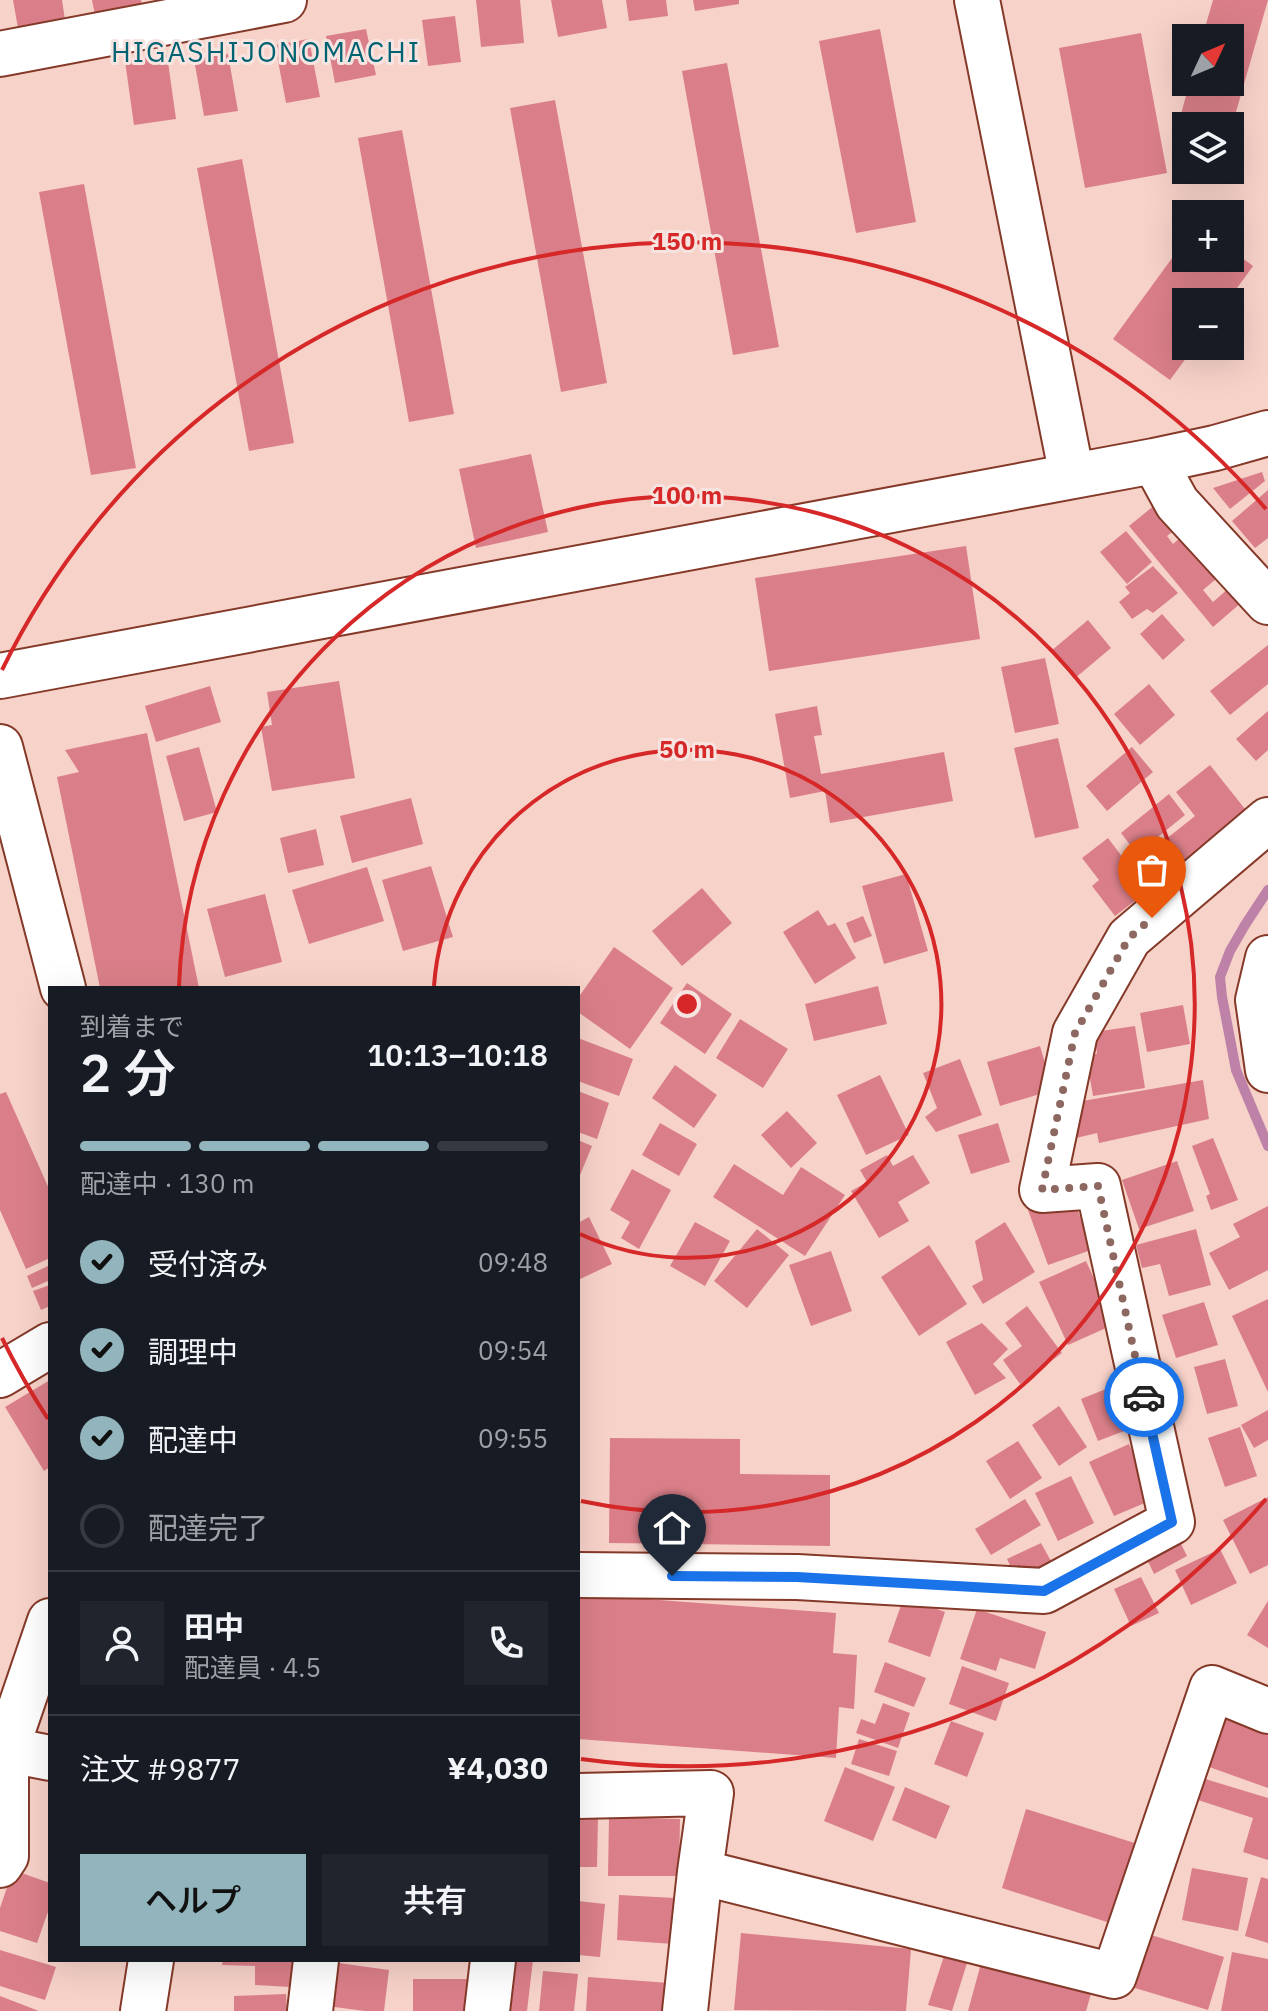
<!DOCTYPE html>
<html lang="ja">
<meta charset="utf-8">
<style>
body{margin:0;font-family:"IBM Plex Sans","Noto Sans JP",sans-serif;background:#20242c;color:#f1f3f6;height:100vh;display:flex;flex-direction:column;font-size:30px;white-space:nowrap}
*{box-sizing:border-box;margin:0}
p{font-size:26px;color:#9ea1a6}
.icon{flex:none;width:44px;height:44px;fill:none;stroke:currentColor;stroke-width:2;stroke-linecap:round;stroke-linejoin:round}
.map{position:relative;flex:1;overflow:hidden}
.details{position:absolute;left:48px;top:986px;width:532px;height:976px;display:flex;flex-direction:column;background:#171b24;border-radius:0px;box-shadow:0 8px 32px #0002}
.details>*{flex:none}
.needle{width:52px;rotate:46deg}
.tools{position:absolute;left:1172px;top:24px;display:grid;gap:16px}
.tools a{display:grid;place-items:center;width:72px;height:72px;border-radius:0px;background:#171b24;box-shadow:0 8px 32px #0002;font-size:40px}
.pin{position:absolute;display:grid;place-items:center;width:68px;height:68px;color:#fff;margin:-82px -34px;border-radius:50% 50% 50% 0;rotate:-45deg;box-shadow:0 0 8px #0007}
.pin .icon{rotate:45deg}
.courier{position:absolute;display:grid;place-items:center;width:80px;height:80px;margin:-40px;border:6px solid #1a73e8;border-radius:50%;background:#fff;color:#222;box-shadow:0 2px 10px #0007}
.headline em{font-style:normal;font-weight:600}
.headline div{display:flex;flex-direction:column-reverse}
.headline{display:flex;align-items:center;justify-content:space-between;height:136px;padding:0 32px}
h1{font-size:52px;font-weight:600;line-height:60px}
.bar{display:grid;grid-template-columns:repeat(4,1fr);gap:12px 8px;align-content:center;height:96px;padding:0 32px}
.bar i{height:10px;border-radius:6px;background:#363941}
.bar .current{background:#92b4bc}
.bar p{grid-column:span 4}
.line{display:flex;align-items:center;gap:20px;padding:0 32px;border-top:2px solid #363941}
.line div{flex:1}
.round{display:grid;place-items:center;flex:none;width:84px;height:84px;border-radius:0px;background:#20242c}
ol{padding:0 32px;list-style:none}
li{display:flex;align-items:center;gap:24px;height:88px}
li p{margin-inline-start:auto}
li .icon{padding:8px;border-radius:50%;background:#92b4bc;color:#111;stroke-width:4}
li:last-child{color:#9ea1a6}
li i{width:44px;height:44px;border:4px solid #363941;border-radius:50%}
.cta{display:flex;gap:16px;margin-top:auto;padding:16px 32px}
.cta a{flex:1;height:92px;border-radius:0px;background:#92b4bc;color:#111;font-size:32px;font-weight:600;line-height:92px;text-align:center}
.cta a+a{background:#20242c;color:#f1f3f6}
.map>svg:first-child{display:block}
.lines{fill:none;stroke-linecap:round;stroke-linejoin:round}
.stream{stroke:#be81a8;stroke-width:10}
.building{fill:#da7f89}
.minor-casing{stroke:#853929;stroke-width:48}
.minor{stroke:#fff;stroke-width:44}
.done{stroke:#8c6860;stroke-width:8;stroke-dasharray:0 14.4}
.route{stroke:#1a73e8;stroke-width:10}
.ring{fill:none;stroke:#d62828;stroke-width:4}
.labels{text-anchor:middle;stroke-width:6;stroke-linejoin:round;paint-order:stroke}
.quarter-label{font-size:28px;letter-spacing:2px;fill:#016372;stroke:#f7e4e0}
.centre{fill:#d62828;stroke:#f7e4e0;stroke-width:4}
.ring-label{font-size:24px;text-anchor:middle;font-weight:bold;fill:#d62828;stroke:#f7e4e0;stroke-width:6;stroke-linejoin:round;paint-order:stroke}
</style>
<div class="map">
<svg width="1268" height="2011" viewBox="0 0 1268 2011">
<rect width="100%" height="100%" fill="#f7d2c9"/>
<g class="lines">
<path class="stream" d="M 1268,890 L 1245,925 L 1230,951 L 1220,977 L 1222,997 L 1236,1070 L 1268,1146"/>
</g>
<path class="building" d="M 13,0 L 62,0 L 65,20 L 18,28 Z
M 92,0 L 141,0 L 143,12 L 96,20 Z
M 476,0 L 520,0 L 524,43 L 481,47 Z
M 551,0 L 602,0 L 607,28 L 558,37 Z
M 626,0 L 666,0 L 668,16 L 629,21 Z
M 693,0 L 739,0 L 739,4 L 695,11 Z
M 1213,0 L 1268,0 L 1232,126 L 1211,126 L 1180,117 L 1190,82 L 1230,82 L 1230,38 L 1202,38 Z
M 455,16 L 461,62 L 428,66 L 422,20 Z
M 366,29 L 376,75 L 335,83 L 326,36 Z
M 880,29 L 916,222 L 856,233 L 819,41 Z
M 1141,33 L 1167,173 L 1085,188 L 1059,48 Z
M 309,39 L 320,97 L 286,103 L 275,45 Z
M 228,54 L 238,111 L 204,116 L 194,59 Z
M 167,55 L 176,119 L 134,125 L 125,61 Z
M 727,63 L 779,347 L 733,355 L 682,71 Z
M 555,100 L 607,383 L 561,392 L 510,108 Z
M 402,130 L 454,414 L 409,422 L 358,138 Z
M 242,159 L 294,443 L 249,451 L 197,168 Z
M 84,184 L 136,468 L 91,475 L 39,192 Z
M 1186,239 L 1186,258 L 1230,258 L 1230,249 L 1253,266 L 1227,302 L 1186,302 L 1186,346 L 1195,346 L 1170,380 L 1113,339 Z
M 531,454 L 548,532 L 476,548 L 459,469 Z
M 1262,472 L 1265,481 L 1230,509 L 1213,488 Z
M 1268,490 L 1268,538 L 1255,548 L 1232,521 Z
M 1156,504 L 1177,528 L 1167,536 L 1173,544 L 1181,537 L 1216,579 L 1203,590 L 1213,602 L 1230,587 L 1242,602 L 1213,627 L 1129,526 Z
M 1126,531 L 1152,562 L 1127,584 L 1100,552 Z
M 966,546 L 980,639 L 769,671 L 755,578 Z
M 1153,566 L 1178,593 L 1153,613 L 1147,609 L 1132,619 L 1119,602 L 1130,593 L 1125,587 Z
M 1162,614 L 1185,640 L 1163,660 L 1140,634 Z
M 1088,620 L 1111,648 L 1074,679 L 1051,651 Z
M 1268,645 L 1268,684 L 1230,715 L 1210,691 Z
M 1045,658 L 1059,724 L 1015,733 L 1001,667 Z
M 339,681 L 355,778 L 272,791 L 261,727 L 272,725 L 267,692 Z
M 1149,684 L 1175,715 L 1140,745 L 1114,714 Z
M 210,686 L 221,722 L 156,742 L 145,706 Z
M 817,706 L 822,735 L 814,736 L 821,774 L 944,752 L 953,801 L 830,823 L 825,791 L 790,798 L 775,714 Z
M 1268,711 L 1268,750 L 1256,761 L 1236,739 Z
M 147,733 L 199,988 L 100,988 L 57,777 L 79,772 L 65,750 Z
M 1058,738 L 1079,828 L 1035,838 L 1014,748 Z
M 199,747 L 217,812 L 184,821 L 166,756 Z
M 1132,747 L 1153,772 L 1107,811 L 1086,786 Z
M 1210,765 L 1249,814 L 1156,888 L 1136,863 L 1195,816 L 1176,792 Z
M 1169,794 L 1185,815 L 1137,854 L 1121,833 Z
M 411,798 L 423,844 L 352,863 L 340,816 Z
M 316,829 L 324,865 L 288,873 L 280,838 Z
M 1108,838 L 1148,891 L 1115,916 L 1092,886 L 1099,880 L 1082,858 Z
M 431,866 L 453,937 L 403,951 L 382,880 Z
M 367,867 L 384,921 L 309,944 L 292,890 Z
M 906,874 L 928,951 L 884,964 L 862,886 Z
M 702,888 L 732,923 L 682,966 L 652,931 Z
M 265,894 L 282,962 L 225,977 L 207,909 Z
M 818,910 L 828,926 L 835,923 L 856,958 L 815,984 L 783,932 Z
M 863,916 L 872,936 L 854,943 L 846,923 Z
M 614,947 L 673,988 L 630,1049 L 578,1012 L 578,998 Z
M 687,983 L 732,1014 L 705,1054 L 660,1023 Z
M 878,986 L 887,1024 L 814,1041 L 805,1004 Z
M 1183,1005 L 1190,1044 L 1147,1052 L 1140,1013 Z
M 740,1019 L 788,1049 L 763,1088 L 716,1058 Z
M 1135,1026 L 1145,1088 L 1093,1096 L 1086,1055 L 1097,1054 L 1094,1032 Z
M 578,1038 L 633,1059 L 619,1096 L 578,1081 Z
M 1040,1046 L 1053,1090 L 1000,1106 L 987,1062 Z
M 960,1059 L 982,1115 L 936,1132 L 925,1117 L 937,1108 L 923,1073 Z
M 675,1065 L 717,1095 L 694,1128 L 652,1098 Z
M 880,1075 L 909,1135 L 866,1155 L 837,1095 Z
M 1203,1080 L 1209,1119 L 1099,1143 L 1097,1133 L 1076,1138 L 1071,1103 Z
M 578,1091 L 609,1103 L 597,1139 L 578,1132 Z
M 6,1092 L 50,1191 L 50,1258 L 26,1269 L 0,1210 L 0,1094 Z
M 787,1111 L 817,1143 L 791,1168 L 761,1135 Z
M 660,1123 L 697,1144 L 679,1176 L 642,1155 Z
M 998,1123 L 1010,1162 L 971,1174 L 958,1135 Z
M 1213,1138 L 1238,1200 L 1211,1210 L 1206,1196 L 1210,1194 L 1192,1146 Z
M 578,1140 L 592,1146 L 578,1180 Z
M 887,1155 L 893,1166 L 913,1155 L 930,1183 L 898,1202 L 909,1221 L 879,1238 L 851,1191 L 867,1182 L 860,1170 Z
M 1177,1161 L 1194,1211 L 1139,1229 L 1122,1180 Z
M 734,1164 L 783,1195 L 801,1167 L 845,1195 L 805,1256 L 713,1197 Z
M 632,1169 L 671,1190 L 639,1249 L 621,1238 L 630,1222 L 610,1210 Z
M 1072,1194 L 1084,1228 L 1090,1226 L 1097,1248 L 1048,1265 L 1028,1210 Z
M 1268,1206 L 1268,1270 L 1229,1290 L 1209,1253 L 1240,1237 L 1233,1224 Z
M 589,1217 L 612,1264 L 578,1280 L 578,1223 Z
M 695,1222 L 730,1241 L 705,1286 L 670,1266 Z
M 1005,1222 L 1035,1272 L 983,1304 L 972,1286 L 983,1280 L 975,1241 Z
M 757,1229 L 789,1255 L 747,1308 L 714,1281 Z
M 1196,1229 L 1211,1285 L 1169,1296 L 1160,1264 L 1142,1268 L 1136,1245 Z
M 929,1245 L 967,1304 L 919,1336 L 881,1277 Z
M 831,1251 L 852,1311 L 811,1326 L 789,1265 Z
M 1086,1261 L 1115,1324 L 1068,1345 L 1039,1282 Z
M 50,1265 L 50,1280 L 32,1288 L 27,1276 Z
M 50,1285 L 50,1306 L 41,1310 L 33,1291 Z
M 1268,1299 L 1268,1392 L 1232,1316 Z
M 1204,1302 L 1218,1345 L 1176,1358 L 1162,1315 Z
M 1027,1306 L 1062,1353 L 1020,1384 L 1003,1360 L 1022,1346 L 1005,1323 Z
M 982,1323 L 1008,1349 L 993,1364 L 1006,1378 L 975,1395 L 946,1342 Z
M 1225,1359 L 1238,1406 L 1207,1414 L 1194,1367 Z
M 50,1380 L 50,1467 L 44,1471 L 5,1407 Z
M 1121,1383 L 1137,1426 L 1098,1441 L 1081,1399 Z
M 1059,1406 L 1087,1447 L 1059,1466 L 1032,1425 Z
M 1268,1410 L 1268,1440 L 1254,1448 L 1241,1425 Z
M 1240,1427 L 1257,1476 L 1225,1487 L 1208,1438 Z
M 610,1438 L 740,1439 L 740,1474 L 830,1475 L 830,1546 L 609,1543 Z
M 1018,1441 L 1042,1478 L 1010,1499 L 986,1461 Z
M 1129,1444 L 1154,1499 L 1114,1516 L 1089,1462 Z
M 1071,1476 L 1094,1523 L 1058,1541 L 1035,1493 Z
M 1268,1497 L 1268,1565 L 1250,1574 L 1223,1520 Z
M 1025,1499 L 1041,1525 L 991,1555 L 975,1529 Z
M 1176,1534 L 1187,1556 L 1154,1574 L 1143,1551 Z
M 1041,1543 L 1051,1561 L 1016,1578 L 1007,1559 Z
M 1220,1549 L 1237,1583 L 1191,1605 L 1175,1570 Z
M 1141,1577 L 1159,1613 L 1131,1626 L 1114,1589 Z
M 578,1594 L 836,1613 L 833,1653 L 857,1655 L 854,1709 L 839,1707 L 836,1758 L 578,1739 Z
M 904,1597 L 945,1612 L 930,1657 L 888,1642 Z
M 1268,1601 L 1268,1648 L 1247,1635 Z
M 977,1609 L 1046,1632 L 1035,1669 L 1000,1658 L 996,1671 L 960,1659 Z
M 885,1662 L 926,1678 L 914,1707 L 874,1692 Z
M 962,1666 L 1009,1683 L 996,1721 L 949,1704 Z
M 883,1703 L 910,1713 L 898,1748 L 856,1733 L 861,1719 L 875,1724 Z
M 1216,1712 L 1268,1730 L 1268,1788 L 1198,1763 Z
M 951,1721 L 984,1733 L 967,1777 L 934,1764 Z
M 859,1739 L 897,1751 L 889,1776 L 851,1764 Z
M 845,1767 L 895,1787 L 873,1841 L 824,1821 Z
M 1202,1778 L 1268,1798 L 1268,1860 L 1243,1852 L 1253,1818 L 1195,1799 Z
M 905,1787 L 950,1806 L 936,1839 L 892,1820 Z
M 1026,1809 L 1138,1844 L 1113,1924 L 1002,1888 Z
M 578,1816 L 598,1817 L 597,1867 L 578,1867 Z
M 609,1817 L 680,1819 L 679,1876 L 608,1876 Z
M 1192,1868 L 1248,1878 L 1238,1931 L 1182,1920 Z
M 13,1870 L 50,1883 L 50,1906 L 37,1943 L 0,1931 L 0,1908 Z
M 1261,1877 L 1268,1879 L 1268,1943 L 1245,1936 Z
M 619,1895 L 675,1898 L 673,1944 L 617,1940 Z
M 578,1901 L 605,1904 L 600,1957 L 578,1955 Z
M 741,1933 L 911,1949 L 906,2011 L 734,2010 Z
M 1151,1935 L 1224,1957 L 1208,2010 L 1135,1988 Z
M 0,1950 L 56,1967 L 45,2000 L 0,1986 Z
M 1232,1952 L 1268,1959 L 1268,2011 L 1221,2011 Z
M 945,1953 L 968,1960 L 952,2011 L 928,2005 Z
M 983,1956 L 1093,1987 L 1086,2011 L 968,2011 Z
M 223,1960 L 310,1960 L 309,1988 L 255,1985 L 255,1966 L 222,1965 Z
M 501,1960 L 533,1960 L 527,2011 L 495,2011 Z
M 332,1962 L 389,1970 L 384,2011 L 365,2011 L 327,2006 Z
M 543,1971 L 578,1974 L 574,2011 L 539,2011 Z
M 588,1977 L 669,1983 L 667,2011 L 586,2011 Z
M 413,1979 L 474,1979 L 474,2011 L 413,2011 Z
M 286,1994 L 287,2011 L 234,2011 L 234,1996 Z
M 0,1996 L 39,2011 L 0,2011 Z"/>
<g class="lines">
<g class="minor-casing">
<path id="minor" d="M 977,0 L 1072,476
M 0,54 L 284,0
M 1154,461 L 1177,503 L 1268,602
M 0,676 L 1154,461 L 1215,448 L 1268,433
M 0,747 L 63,988
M 1268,958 L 1258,1000 L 1268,1070
M 0,1375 L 50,1345
M 578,1575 L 797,1577 L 1044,1591 L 1172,1522 L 1098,1186 L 1042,1190 L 1075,1033 L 1129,938 L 1268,820
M 0,1748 L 50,1758
M 578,1796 L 711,1793 L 700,1872 L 685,2011
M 0,1865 L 6,1856 L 6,1750 L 50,1621
M 700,1872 L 1114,1976 L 1212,1688 L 1268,1711
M 143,2011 L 151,1960
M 310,2011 L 316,1960
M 487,2011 L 493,1960"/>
</g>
<use href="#minor" class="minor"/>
</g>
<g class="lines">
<path class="done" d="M 1144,1397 L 1098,1186 L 1042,1190 L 1075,1033 L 1129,938 L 1152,918"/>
<path class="route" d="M 672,1576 L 797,1577 L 1044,1591 L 1172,1522 L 1144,1397"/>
</g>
<g class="ring">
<path d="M434 986A254 254 0 1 1 580 1234"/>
<path d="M179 986A508 508 0 1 1 581 1501"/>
<path d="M1266 1499A762 762 0 0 1 581 1759M48 1419A762 762 0 0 1 2 1338M2 670A762 762 0 0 1 1266 509"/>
</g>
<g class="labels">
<g class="quarter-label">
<text x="266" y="62">HIGASHIJONOMACHI</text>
</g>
</g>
<circle cx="687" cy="1004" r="12" class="centre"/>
<g class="ring-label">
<text x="687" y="250">150 m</text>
<text x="687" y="504">100 m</text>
<text x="687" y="758">50 m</text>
</g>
</svg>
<div class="tools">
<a><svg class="needle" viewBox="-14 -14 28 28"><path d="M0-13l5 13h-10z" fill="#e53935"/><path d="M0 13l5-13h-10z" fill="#9ea1a6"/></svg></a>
<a><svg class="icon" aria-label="layers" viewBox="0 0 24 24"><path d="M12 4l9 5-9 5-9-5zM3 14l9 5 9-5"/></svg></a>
<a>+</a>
<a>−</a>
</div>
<div class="pin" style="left:1152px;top:918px;background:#ea580c"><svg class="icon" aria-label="bag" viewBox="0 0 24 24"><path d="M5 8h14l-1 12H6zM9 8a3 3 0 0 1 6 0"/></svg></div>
<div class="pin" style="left:672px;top:1576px;background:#1f2937"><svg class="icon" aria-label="home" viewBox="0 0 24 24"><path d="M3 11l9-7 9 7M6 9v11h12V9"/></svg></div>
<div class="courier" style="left:1144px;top:1397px"><svg class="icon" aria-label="car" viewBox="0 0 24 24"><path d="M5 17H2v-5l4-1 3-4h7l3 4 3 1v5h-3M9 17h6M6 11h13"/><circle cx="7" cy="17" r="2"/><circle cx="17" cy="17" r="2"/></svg></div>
<section class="details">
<div class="headline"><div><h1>2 分</h1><p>到着まで</p></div><em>10:13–10:18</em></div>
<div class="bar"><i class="current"></i><i class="current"></i><i class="current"></i><i></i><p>配達中 · 130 m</p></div>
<ol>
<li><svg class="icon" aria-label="check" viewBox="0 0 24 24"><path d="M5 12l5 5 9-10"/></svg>受付済み<p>09:48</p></li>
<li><svg class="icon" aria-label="check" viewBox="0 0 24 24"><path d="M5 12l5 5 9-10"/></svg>調理中<p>09:54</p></li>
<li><svg class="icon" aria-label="check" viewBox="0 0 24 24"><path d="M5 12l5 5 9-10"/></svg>配達中<p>09:55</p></li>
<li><i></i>配達完了</li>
</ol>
<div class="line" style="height:144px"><a class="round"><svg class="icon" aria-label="person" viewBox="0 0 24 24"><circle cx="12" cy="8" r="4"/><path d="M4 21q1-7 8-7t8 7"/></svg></a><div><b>田中</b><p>配達員 · 4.5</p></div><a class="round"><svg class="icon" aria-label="phone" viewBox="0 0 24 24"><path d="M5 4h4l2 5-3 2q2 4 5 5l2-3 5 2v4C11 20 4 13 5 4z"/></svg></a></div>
<div class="line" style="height:104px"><div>注文 #9877</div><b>¥4,030</b></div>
<div class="cta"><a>ヘルプ</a><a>共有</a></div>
</section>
</div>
